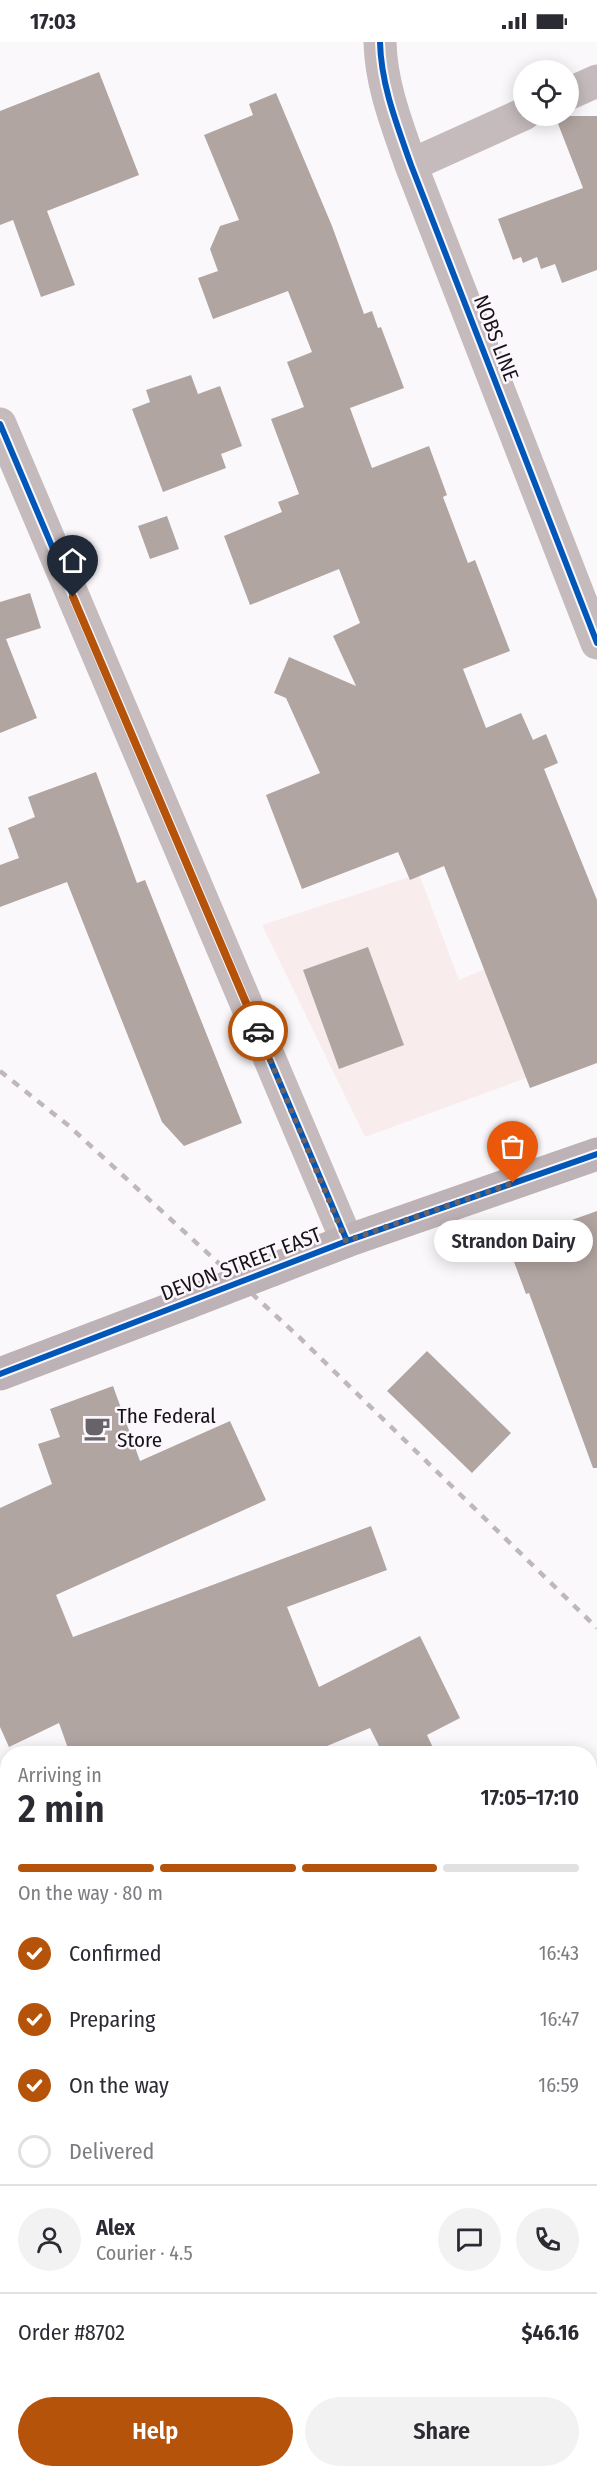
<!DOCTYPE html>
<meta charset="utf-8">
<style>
body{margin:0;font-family:"Fira Sans Condensed",sans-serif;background:#f2f2f3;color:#2b2b33;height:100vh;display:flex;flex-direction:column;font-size:22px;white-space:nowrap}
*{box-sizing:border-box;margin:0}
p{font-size:20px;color:#7c7c81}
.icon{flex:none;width:33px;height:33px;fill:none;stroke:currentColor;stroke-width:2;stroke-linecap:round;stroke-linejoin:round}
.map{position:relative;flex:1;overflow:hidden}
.side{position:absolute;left:0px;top:1704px;width:597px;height:732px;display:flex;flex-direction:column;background:#fff;border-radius:24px 24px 0 0;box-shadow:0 3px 15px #0003}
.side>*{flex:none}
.controls{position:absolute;left:513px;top:18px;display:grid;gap:12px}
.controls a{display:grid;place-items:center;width:66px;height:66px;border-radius:50%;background:#fff;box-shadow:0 3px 15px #0003;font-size:30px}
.pin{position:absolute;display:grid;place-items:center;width:51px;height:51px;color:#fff;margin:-62px -26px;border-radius:50% 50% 50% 0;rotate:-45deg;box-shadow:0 0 6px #0007}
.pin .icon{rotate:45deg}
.courier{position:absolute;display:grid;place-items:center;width:60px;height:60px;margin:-30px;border:4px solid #b45309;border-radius:50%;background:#fff;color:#222;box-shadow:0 2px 8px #0007}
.bubble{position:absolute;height:42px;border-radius:21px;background:#fff;box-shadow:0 3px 15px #0003;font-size:20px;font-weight:600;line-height:42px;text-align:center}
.headline em{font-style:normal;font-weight:600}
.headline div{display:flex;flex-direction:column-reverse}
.headline{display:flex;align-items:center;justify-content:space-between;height:102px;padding:0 18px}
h1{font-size:39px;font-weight:600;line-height:45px}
.bar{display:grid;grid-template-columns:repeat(4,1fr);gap:9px 6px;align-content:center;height:72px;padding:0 18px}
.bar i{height:8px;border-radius:4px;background:#e1e1e2}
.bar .current{background:#b45309}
.bar p{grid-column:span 4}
.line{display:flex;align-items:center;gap:15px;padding:0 18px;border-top:2px solid #e1e1e2}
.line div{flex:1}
.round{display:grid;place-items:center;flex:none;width:63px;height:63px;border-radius:32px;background:#f2f2f3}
ol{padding:0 18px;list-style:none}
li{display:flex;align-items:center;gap:18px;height:66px}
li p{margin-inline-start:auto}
li .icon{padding:6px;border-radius:50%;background:#b45309;color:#fff;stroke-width:4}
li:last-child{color:#7c7c81}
li i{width:33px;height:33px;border:3px solid #e1e1e2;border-radius:50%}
.button{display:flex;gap:12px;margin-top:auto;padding:12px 18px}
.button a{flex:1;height:69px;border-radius:36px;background:#b45309;color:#fff;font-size:24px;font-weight:600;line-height:69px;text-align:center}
.button a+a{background:#f2f2f3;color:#2b2b33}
.status{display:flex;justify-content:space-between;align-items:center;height:42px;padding:0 30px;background:#fff;direction:ltr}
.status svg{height:16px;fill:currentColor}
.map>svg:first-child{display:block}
.commercial{fill:#f8eced}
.building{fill:#b1a5a1}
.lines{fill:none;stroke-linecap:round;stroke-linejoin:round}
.minor{stroke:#c5bbbc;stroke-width:33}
.major{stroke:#bdb2b5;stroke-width:33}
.rail{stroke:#bfb7bb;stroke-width:4.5;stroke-dasharray:8 8;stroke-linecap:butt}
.major-bridge{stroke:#bdb2b5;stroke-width:33}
.cycleway-casing{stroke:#fcf7fd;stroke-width:10}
.cycleway{stroke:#0057b8;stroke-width:6}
.done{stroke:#676368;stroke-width:6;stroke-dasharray:0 10.8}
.route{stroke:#b45309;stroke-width:8}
.labels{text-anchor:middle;stroke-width:5;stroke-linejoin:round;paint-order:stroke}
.street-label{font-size:21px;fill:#181318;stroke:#fcf7fd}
.poi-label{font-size:21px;fill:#181318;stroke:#fcf7fd;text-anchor:start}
</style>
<div class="status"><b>17:03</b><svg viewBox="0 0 49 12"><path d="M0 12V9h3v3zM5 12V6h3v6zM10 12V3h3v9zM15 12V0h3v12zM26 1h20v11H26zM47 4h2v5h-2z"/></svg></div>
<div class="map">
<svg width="597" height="2436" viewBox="0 0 597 2436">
<rect width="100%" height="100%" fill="#fbf8fc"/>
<path class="commercial" d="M 419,832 L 459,938 L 597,879 L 597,1010 L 365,1095 L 262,883 Z"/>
<path class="building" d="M 99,30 L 139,133 L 47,169 L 75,243 L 41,255 L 13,178 L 0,183 L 0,69 Z
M 276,51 L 332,184 L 364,272 L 372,269 L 378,286 L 381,285 L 404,346 L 350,366 L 372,426 L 429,404 L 447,453 L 443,455 L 468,521 L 475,518 L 510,609 L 463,627 L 486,686 L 521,671 L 533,698 L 546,692 L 558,721 L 544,727 L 597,858 L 597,1021 L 530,1046 L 444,824 L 410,838 L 398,810 L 302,847 L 266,753 L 320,731 L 286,656 L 274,651 L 289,615 L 356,644 L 333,594 L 360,581 L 339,527 L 250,563 L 224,494 L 282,470 L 278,460 L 299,452 L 271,377 L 304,365 L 287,320 L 312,310 L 288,249 L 213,277 L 198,236 L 218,229 L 210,207 L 220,184 L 239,178 L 204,93 L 253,73 L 249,62 Z
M 555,74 L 597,74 L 597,228 L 562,241 L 555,222 L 541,227 L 537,215 L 523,221 L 521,215 L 513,218 L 498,177 L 583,146 Z
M 191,333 L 198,352 L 220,344 L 242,404 L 221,412 L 226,426 L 163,450 L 132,367 L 150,360 L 146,348 Z
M 167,474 L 179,507 L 150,517 L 138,484 Z
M 30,551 L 41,586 L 6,597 L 37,676 L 0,691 L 0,560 Z
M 96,730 L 137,841 L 145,838 L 242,1081 L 184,1104 L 162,1080 L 67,840 L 0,865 L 0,823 L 19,816 L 8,786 L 35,775 L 28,755 Z
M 368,905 L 404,1003 L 339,1027 L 303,928 Z
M 597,1169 L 597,1426 L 593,1426 L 529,1251 L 526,1252 L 507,1201 Z
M 427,1309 L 511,1391 L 472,1431 L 387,1349 Z
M 113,1344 L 140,1419 L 230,1379 L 266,1458 L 56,1553 L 73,1595 L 371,1484 L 387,1528 L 287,1565 L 319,1645 L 420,1594 L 460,1676 L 427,1693 L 436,1712 L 383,1712 L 370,1686 L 308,1712 L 70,1712 L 59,1681 L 9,1705 L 0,1685 L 0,1466 L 52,1442 L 38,1402 L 60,1395 L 50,1367 Z"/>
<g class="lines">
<path class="minor" d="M 380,0 C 381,43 397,83 411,123 L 597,601
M 568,52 L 597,39
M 411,123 L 524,72
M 0,382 L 347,1199
M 0,1820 L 8,1835
M 303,2428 L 307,2436"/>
<path class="major" d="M 272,1228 L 347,1199 L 597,1112
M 0,1332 L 187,1261"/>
<path class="rail" d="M 0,1029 L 69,1084 L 298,1294 L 597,1586"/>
<path class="major-bridge" d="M 187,1261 L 272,1228"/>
<g class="cycleway-casing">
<path id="cycleway" d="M 380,0 C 381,43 397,83 411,123 L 597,601
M 0,382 L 347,1199
M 0,1332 L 347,1199 L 597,1112"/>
</g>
<use href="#cycleway" class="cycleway"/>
</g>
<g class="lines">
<path class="done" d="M 258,989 L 346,1199 L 513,1141"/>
<path class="route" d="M 73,555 L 258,989"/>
</g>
<defs>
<g id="cafe-bare" transform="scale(2.07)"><path d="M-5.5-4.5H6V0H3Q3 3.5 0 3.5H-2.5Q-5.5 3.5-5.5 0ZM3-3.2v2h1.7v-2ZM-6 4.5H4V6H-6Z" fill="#676368" stroke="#fcf7fd" stroke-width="2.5" paint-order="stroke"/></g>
</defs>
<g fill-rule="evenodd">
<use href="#cafe-bare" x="97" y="1386"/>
</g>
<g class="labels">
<g class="street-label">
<text transform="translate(496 296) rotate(69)" y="7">NOBS LINE</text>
<text transform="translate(241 1222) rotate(-21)" y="7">DEVON STREET EAST</text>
</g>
<g class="poi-label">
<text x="117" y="1381">The Federal<tspan x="117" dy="24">Store</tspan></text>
</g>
</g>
</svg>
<div class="controls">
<a><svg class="icon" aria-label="locate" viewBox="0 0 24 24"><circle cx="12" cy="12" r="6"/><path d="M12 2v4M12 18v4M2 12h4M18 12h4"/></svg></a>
</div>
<div class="pin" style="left:513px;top:1141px;background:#ea580c"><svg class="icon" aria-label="bag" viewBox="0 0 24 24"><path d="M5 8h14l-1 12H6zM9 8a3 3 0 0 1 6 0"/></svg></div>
<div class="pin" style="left:73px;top:555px;background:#1f2937"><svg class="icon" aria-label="home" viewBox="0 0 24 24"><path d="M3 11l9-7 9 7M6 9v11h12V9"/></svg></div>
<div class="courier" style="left:258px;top:989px"><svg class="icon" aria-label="car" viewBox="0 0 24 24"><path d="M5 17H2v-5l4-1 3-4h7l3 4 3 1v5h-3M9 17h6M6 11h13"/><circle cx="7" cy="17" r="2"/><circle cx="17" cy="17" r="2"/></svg></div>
<div class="bubble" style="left:434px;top:1178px;width:159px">Strandon Dairy</div>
<section class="side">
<div class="headline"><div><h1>2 min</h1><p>Arriving in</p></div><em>17:05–17:10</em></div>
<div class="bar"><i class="current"></i><i class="current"></i><i class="current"></i><i></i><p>On the way · 80 m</p></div>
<ol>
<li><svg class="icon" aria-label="check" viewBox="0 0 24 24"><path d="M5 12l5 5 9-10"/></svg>Confirmed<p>16:43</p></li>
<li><svg class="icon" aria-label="check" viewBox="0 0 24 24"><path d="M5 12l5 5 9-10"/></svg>Preparing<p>16:47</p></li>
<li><svg class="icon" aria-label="check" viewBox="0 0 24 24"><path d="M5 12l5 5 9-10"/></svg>On the way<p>16:59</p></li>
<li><i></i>Delivered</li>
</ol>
<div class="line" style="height:108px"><a class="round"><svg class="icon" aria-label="person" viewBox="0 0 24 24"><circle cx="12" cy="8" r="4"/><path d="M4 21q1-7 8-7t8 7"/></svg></a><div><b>Alex</b><p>Courier · 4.5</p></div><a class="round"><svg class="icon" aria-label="chat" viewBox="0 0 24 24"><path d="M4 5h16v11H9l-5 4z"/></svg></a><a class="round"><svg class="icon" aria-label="phone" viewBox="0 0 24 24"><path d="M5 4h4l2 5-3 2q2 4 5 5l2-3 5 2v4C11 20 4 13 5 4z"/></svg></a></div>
<div class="line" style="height:78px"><div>Order #8702</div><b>$46.16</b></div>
<div class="button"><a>Help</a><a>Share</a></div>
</section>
</div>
